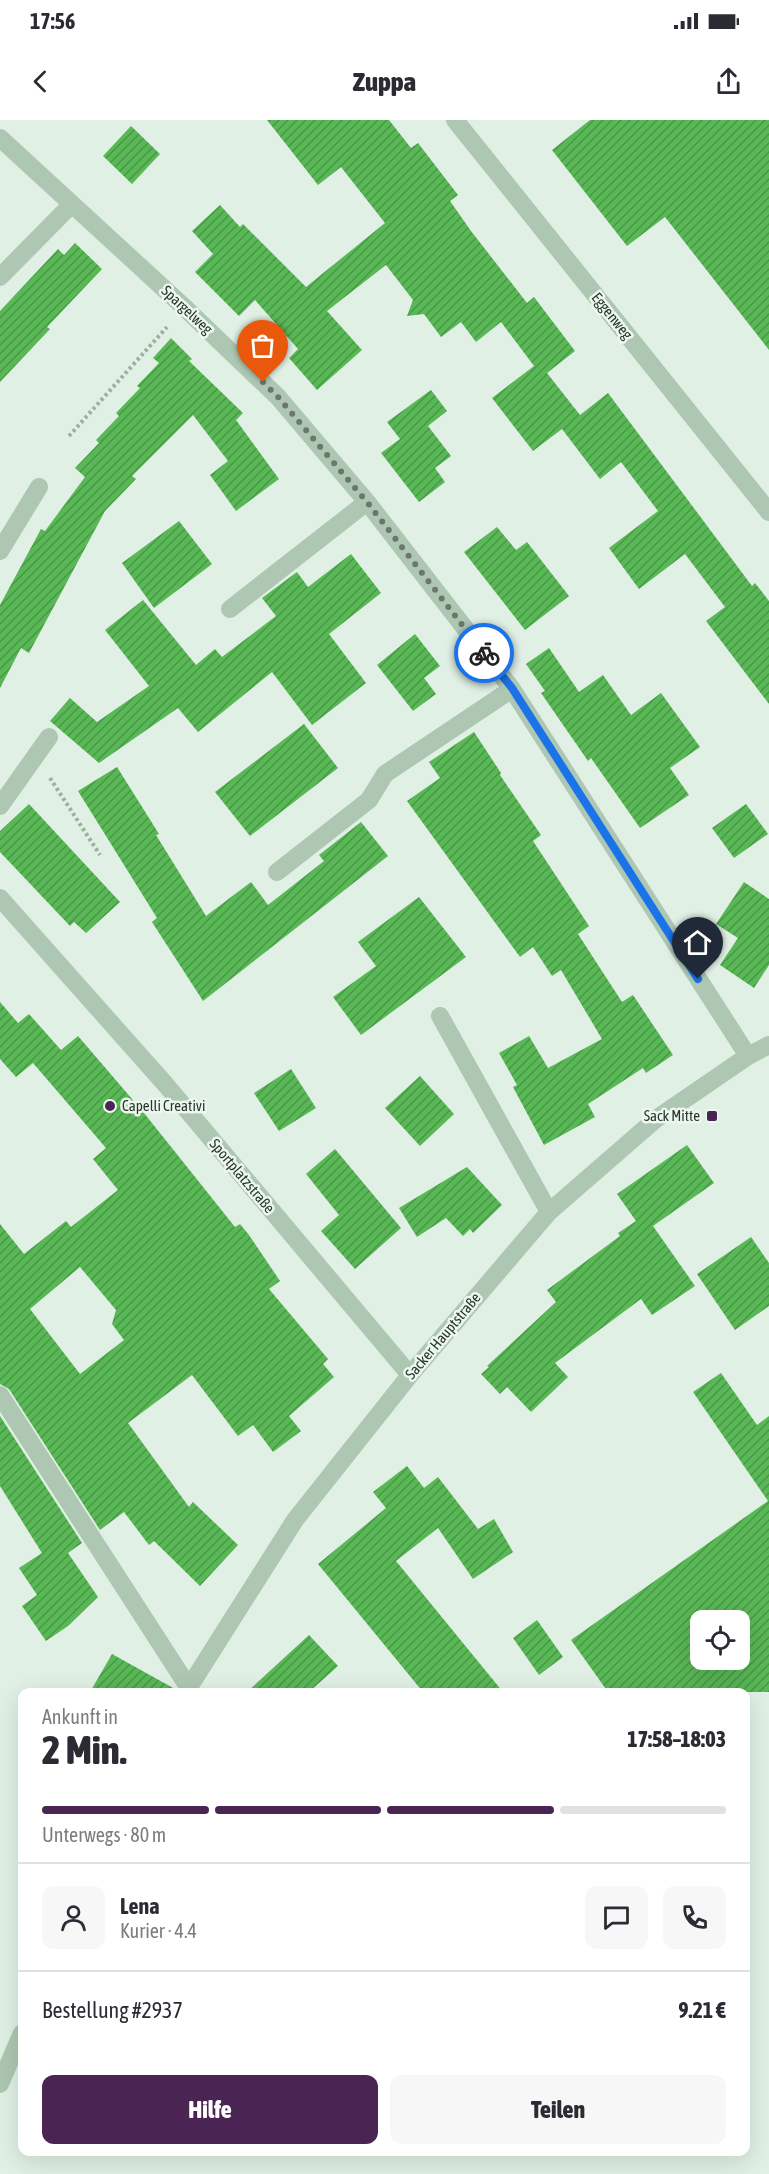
<!DOCTYPE html>
<html lang="de">
<meta charset="utf-8">
<style>
body{margin:0;font-family:"Asap Condensed",sans-serif;background:#f7f7f7;color:#2b2b33;height:100vh;display:flex;flex-direction:column;font-size:22px;white-space:nowrap}
*{box-sizing:border-box;margin:0}
p{font-size:20px;color:#7c7c81}
.icon{flex:none;width:33px;height:33px;fill:none;stroke:currentColor;stroke-width:2;stroke-linecap:round;stroke-linejoin:round}
.map{position:relative;flex:1;overflow:hidden}
.drawer{position:absolute;left:18px;top:1568px;width:732px;height:468px;display:flex;flex-direction:column;background:#fff;border-radius:12px;box-shadow:0 6px 24px #0002}
.drawer>*{flex:none}
.controls{position:absolute;left:690px;top:1490px;display:grid;gap:12px}
.controls a{display:grid;place-items:center;width:60px;height:60px;border-radius:12px;background:#fff;box-shadow:0 6px 24px #0002;font-size:30px}
.pin{position:absolute;display:grid;place-items:center;width:51px;height:51px;color:#fff;margin:-62px -26px;border-radius:50% 50% 50% 0;rotate:-45deg;box-shadow:0 0 6px #0007}
.pin .icon{rotate:45deg}
.courier{position:absolute;display:grid;place-items:center;width:60px;height:60px;margin:-30px;border:4px solid #1a73e8;border-radius:50%;background:#fff;color:#222;box-shadow:0 2px 8px #0007}
.summary em{font-style:normal;font-weight:800}
.summary div{display:flex;flex-direction:column-reverse}
.summary{display:flex;align-items:center;justify-content:space-between;height:102px;padding:0 24px}
h1{font-size:39px;font-weight:800;line-height:45px}
.bar{display:grid;grid-template-columns:repeat(4,1fr);gap:9px 6px;align-content:center;height:72px;padding:0 24px}
.bar i{height:8px;border-radius:4px;background:#e1e1e2}
.bar .active{background:#4a2553}
.bar p{grid-column:span 4}
.line{display:flex;align-items:center;gap:15px;padding:0 24px;border-top:2px solid #e1e1e2}
.line div{flex:1}
.round{display:grid;place-items:center;flex:none;width:63px;height:63px;border-radius:12px;background:#f7f7f7}
.cta{display:flex;gap:12px;margin-top:auto;padding:12px 24px}
.cta a{flex:1;height:69px;border-radius:12px;background:#4a2553;color:#fff;font-size:24px;font-weight:800;line-height:69px;text-align:center}
.cta a+a{background:#f7f7f7;color:#2b2b33}
.status{display:flex;justify-content:space-between;align-items:center;height:42px;padding:0 30px;background:#fff;direction:ltr}
.status svg{height:16px;fill:currentColor}
header{display:flex;justify-content:space-between;align-items:center;height:78px;padding:0 24px;background:#fff;font-size:27px;font-weight:800}
.map>svg:first-child{display:block}
.building{fill:url(#building-hatch);fill-rule:evenodd}
.lines{fill:none;stroke-linecap:round;stroke-linejoin:round}
.path{stroke:#97b39b;stroke-width:4;stroke-dasharray:3 3;stroke-linecap:butt}
.minor{stroke:#adc7b2;stroke-width:18}
.done{stroke:#6a776c;stroke-width:6;stroke-dasharray:0 10.8}
.route{stroke:#1a73e8;stroke-width:8}
.poi-dot{fill:#4a2553;stroke:#ecf8ef;stroke-width:2}
.labels{text-anchor:middle;stroke-width:5;stroke-linejoin:round;paint-order:stroke}
.street-label{font-size:15px;fill:#2b362b;stroke:#ecf8ef}
.poi-label{font-size:15px;fill:#2b362b;stroke:#ecf8ef;text-anchor:start}
</style>
<div class="status"><b>17:56</b><svg viewBox="0 0 49 12"><path d="M0 12V9h3v3zM5 12V6h3v6zM10 12V3h3v9zM15 12V0h3v12zM26 1h20v11H26zM47 4h2v5h-2z"/></svg></div>
<header><svg class="icon" aria-label="back" viewBox="0 0 24 24"><path d="M15 5l-7 7 7 7"/></svg>Zuppa<svg class="icon" aria-label="share" viewBox="0 0 24 24"><path d="M12 15V3M7 8l5-5 5 5M5 13v7h14v-7"/></svg></header>
<div class="map">
<svg width="769" height="2054" viewBox="0 0 769 2054">
<defs>
<pattern id="building-hatch" width="6" height="6" patternUnits="userSpaceOnUse" patternTransform="scale(1.5)"><rect width="6" height="6" fill="#59b856"/><path d="M-1 1l2-2M0 6l6-6M5 7l2-2" fill="none" stroke="#4a9647"/></pattern>
</defs>
<rect width="100%" height="100%" fill="#e0f0e4"/>
<path class="building" d="M 267,0 L 389,0 L 411,28 L 418,23 L 458,75 L 450,81 L 471,111 L 527,183 L 534,177 L 575,231 L 547,253 L 580,295 L 608,273 L 752,466 L 755,463 L 769,481 L 769,584 L 706,501 L 725,487 L 685,434 L 639,469 L 609,428 L 658,391 L 621,342 L 600,359 L 562,309 L 533,331 L 492,278 L 534,246 L 501,202 L 476,222 L 461,202 L 441,217 L 424,194 L 407,196 L 413,180 L 386,145 L 327,191 L 362,230 L 317,270 L 289,238 L 298,229 L 255,180 L 239,196 L 195,152 L 213,134 L 192,111 L 220,85 L 240,107 L 243,104 L 306,167 L 385,103 L 341,47 L 318,65 Z
M 590,0 L 769,0 L 769,230 L 665,97 L 627,126 L 552,30 Z
M 131,6 L 160,34 L 132,64 L 103,36 Z
M 75,123 L 102,149 L 47,207 L 50,209 L 0,262 L 0,191 L 58,129 L 64,135 Z
M 171,218 L 192,239 L 189,241 L 243,293 L 236,300 L 279,359 L 236,391 L 210,355 L 228,341 L 193,295 L 132,356 L 136,359 L 105,391 L 29,533 L 21,528 L 0,568 L 0,485 L 41,409 L 45,411 L 85,357 L 75,348 L 99,323 L 96,320 L 119,296 L 116,293 L 140,268 L 137,266 L 159,243 L 153,238 Z
M 431,270 L 447,291 L 428,306 L 451,336 L 435,348 L 445,362 L 419,382 L 381,333 L 400,319 L 387,302 Z
M 179,401 L 212,444 L 154,488 L 122,443 Z
M 497,407 L 516,430 L 527,422 L 569,476 L 525,510 L 464,432 Z
M 351,434 L 381,473 L 329,514 L 366,563 L 312,605 L 272,552 L 198,612 L 178,588 L 99,643 L 50,601 L 70,578 L 97,602 L 149,566 L 105,510 L 143,480 L 196,545 L 215,529 L 222,537 L 276,496 L 262,478 L 297,452 L 308,467 Z
M 415,514 L 440,546 L 424,558 L 436,574 L 413,591 L 377,545 Z
M 549,528 L 579,572 L 603,555 L 631,595 L 661,573 L 700,627 L 670,648 L 689,675 L 640,708 L 591,638 L 588,641 L 541,573 L 545,571 L 526,544 Z
M 304,604 L 338,648 L 250,716 L 215,672 Z
M 474,612 L 501,653 L 500,655 L 541,715 L 533,721 L 589,806 L 578,814 L 622,882 L 633,875 L 673,935 L 646,953 L 643,948 L 588,984 L 595,997 L 544,1025 L 513,967 L 517,965 L 499,933 L 529,916 L 548,948 L 602,919 L 561,850 L 552,856 L 533,827 L 520,837 L 407,681 L 440,658 L 429,642 Z
M 117,647 L 159,714 L 156,715 L 206,796 L 251,762 L 268,785 L 324,741 L 319,735 L 361,702 L 388,736 L 203,881 L 152,802 L 157,798 L 78,671 Z
M 29,684 L 120,782 L 86,813 L 74,802 L 70,806 L 0,732 L 0,711 Z
M 746,684 L 768,714 L 734,738 L 712,708 Z
M 744,762 L 769,779 L 769,845 L 754,868 L 720,845 L 738,818 L 716,804 Z
M 419,777 L 466,837 L 361,915 L 333,877 L 376,846 L 358,822 Z
M 0,882 L 18,903 L 29,894 L 61,930 L 78,916 L 144,993 L 235,1107 L 240,1104 L 249,1115 L 280,1161 L 269,1169 L 328,1239 L 323,1244 L 334,1257 L 289,1296 L 301,1311 L 273,1332 L 253,1305 L 238,1316 L 192,1255 L 128,1303 L 189,1387 L 193,1382 L 238,1425 L 200,1466 L 154,1421 L 149,1425 L 124,1392 L 100,1410 L 9,1269 L 0,1264 L 0,1104 L 24,1134 L 66,1101 L 71,1107 L 118,1070 L 93,1039 L 106,1028 L 33,943 L 16,957 L 0,939 ZM 80,1147 L 116,1190 L 112,1204 L 124,1220 L 80,1254 L 30,1189 Z
M 291,949 L 316,988 L 279,1011 L 254,973 Z
M 420,956 L 454,994 L 420,1026 L 385,988 Z
M 687,1025 L 714,1063 L 653,1106 L 695,1166 L 652,1195 L 641,1179 L 555,1243 L 568,1257 L 531,1292 L 507,1267 L 500,1274 L 481,1254 L 489,1247 L 487,1246 L 556,1182 L 547,1170 L 620,1116 L 618,1113 L 636,1101 L 617,1074 Z
M 335,1029 L 401,1108 L 355,1149 L 321,1111 L 339,1095 L 306,1054 Z
M 467,1047 L 502,1085 L 473,1113 L 470,1109 L 463,1116 L 446,1098 L 417,1117 L 399,1088 Z
M 751,1117 L 769,1143 L 769,1186 L 735,1210 L 697,1154 Z
M 721,1253 L 757,1305 L 769,1296 L 769,1572 L 608,1572 L 571,1520 L 768,1381 L 693,1272 ZM 700,1500 L 740,1500 L 740,1539 L 700,1539 Z
M 0,1296 L 82,1423 L 68,1433 L 98,1477 L 68,1506 L 46,1521 L 22,1486 L 37,1475 L 19,1448 L 42,1433 L 0,1366 Z
M 407,1346 L 424,1368 L 438,1357 L 478,1409 L 494,1399 L 513,1432 L 473,1459 L 438,1408 L 396,1441 L 503,1572 L 423,1572 L 318,1444 L 386,1388 L 373,1372 Z
M 537,1500 L 563,1537 L 539,1555 L 513,1518 Z
M 309,1515 L 338,1546 L 309,1572 L 247,1572 Z
M 112,1534 L 175,1569 L 175,1572 L 90,1572 Z"/>
<g class="lines">
<path class="path" d="M 69,316 L 167,207
M 50,658 L 100,735"/>
<path class="minor" d="M 455,0 L 769,392
M 0,18 L 184,187 L 278,277 L 367,382 L 512,569 L 748,936
M 0,157 L 72,84
M 0,431 L 39,367
M 230,489 L 367,382
M 0,686 L 49,617
M 277,752 L 369,680 L 385,654 L 512,569
M 0,778 L 166,965 L 410,1255
M 440,896 L 549,1092
M 0,1275 L 189,1568
M 186,1572 L 295,1400 L 410,1255 L 549,1092 L 656,999 L 748,936 L 769,925
M 0,1964 L 22,1913"/>
</g>
<g class="lines">
<path class="done" d="M 263,262 L 278,277 L 367,382 L 484,533"/>
<path class="route" d="M 484,533 L 512,568 L 698,859"/>
</g>
<g class="poi-dot">
<circle cx="110" cy="986" r="6"/>
<rect x="706" y="990" width="12" height="12" rx="3"/>
</g>
<g class="labels">
<g class="street-label">
<text transform="translate(187 190) rotate(43)" y="5">Spargelweg</text>
<text transform="translate(612 196) rotate(51)" y="5">Eggenweg</text>
<text transform="translate(242 1056) rotate(50)" y="5">Sportplatzstraße</text>
<text transform="translate(443 1216) rotate(-50)" y="5">Sacker Hauptstraße</text>
</g>
<g class="poi-label">
<text x="122" y="991">Capelli Creativi</text>
<text x="700" y="1001" text-anchor="end">Sack Mitte</text>
</g>
</g>
</svg>
<div class="controls">
<a><svg class="icon" aria-label="locate" viewBox="0 0 24 24"><circle cx="12" cy="12" r="6"/><path d="M12 2v4M12 18v4M2 12h4M18 12h4"/></svg></a>
</div>
<div class="pin" style="left:263px;top:262px;background:#ea580c"><svg class="icon" aria-label="bag" viewBox="0 0 24 24"><path d="M5 8h14l-1 12H6zM9 8a3 3 0 0 1 6 0"/></svg></div>
<div class="pin" style="left:698px;top:859px;background:#1f2937"><svg class="icon" aria-label="home" viewBox="0 0 24 24"><path d="M3 11l9-7 9 7M6 9v11h12V9"/></svg></div>
<div class="courier" style="left:484px;top:533px"><svg class="icon" aria-label="bike" viewBox="0 0 24 24"><circle cx="6" cy="16" r="4"/><circle cx="18" cy="16" r="4"/><path d="M6 16l4-8h5l3 8M10 8l3 8H6M13 5h3"/></svg></div>
<section class="drawer">
<div class="summary"><div><h1>2 Min.</h1><p>Ankunft in</p></div><em>17:58–18:03</em></div>
<div class="bar"><i class="active"></i><i class="active"></i><i class="active"></i><i></i><p>Unterwegs · 80 m</p></div>
<div class="line" style="height:108px"><a class="round"><svg class="icon" aria-label="person" viewBox="0 0 24 24"><circle cx="12" cy="8" r="4"/><path d="M4 21q1-7 8-7t8 7"/></svg></a><div><b>Lena</b><p>Kurier · 4.4</p></div><a class="round"><svg class="icon" aria-label="chat" viewBox="0 0 24 24"><path d="M4 5h16v11H9l-5 4z"/></svg></a><a class="round"><svg class="icon" aria-label="phone" viewBox="0 0 24 24"><path d="M5 4h4l2 5-3 2q2 4 5 5l2-3 5 2v4C11 20 4 13 5 4z"/></svg></a></div>
<div class="line" style="height:78px"><div>Bestellung #2937</div><b>9.21 €</b></div>
<div class="cta"><a>Hilfe</a><a>Teilen</a></div>
</section>
</div>
